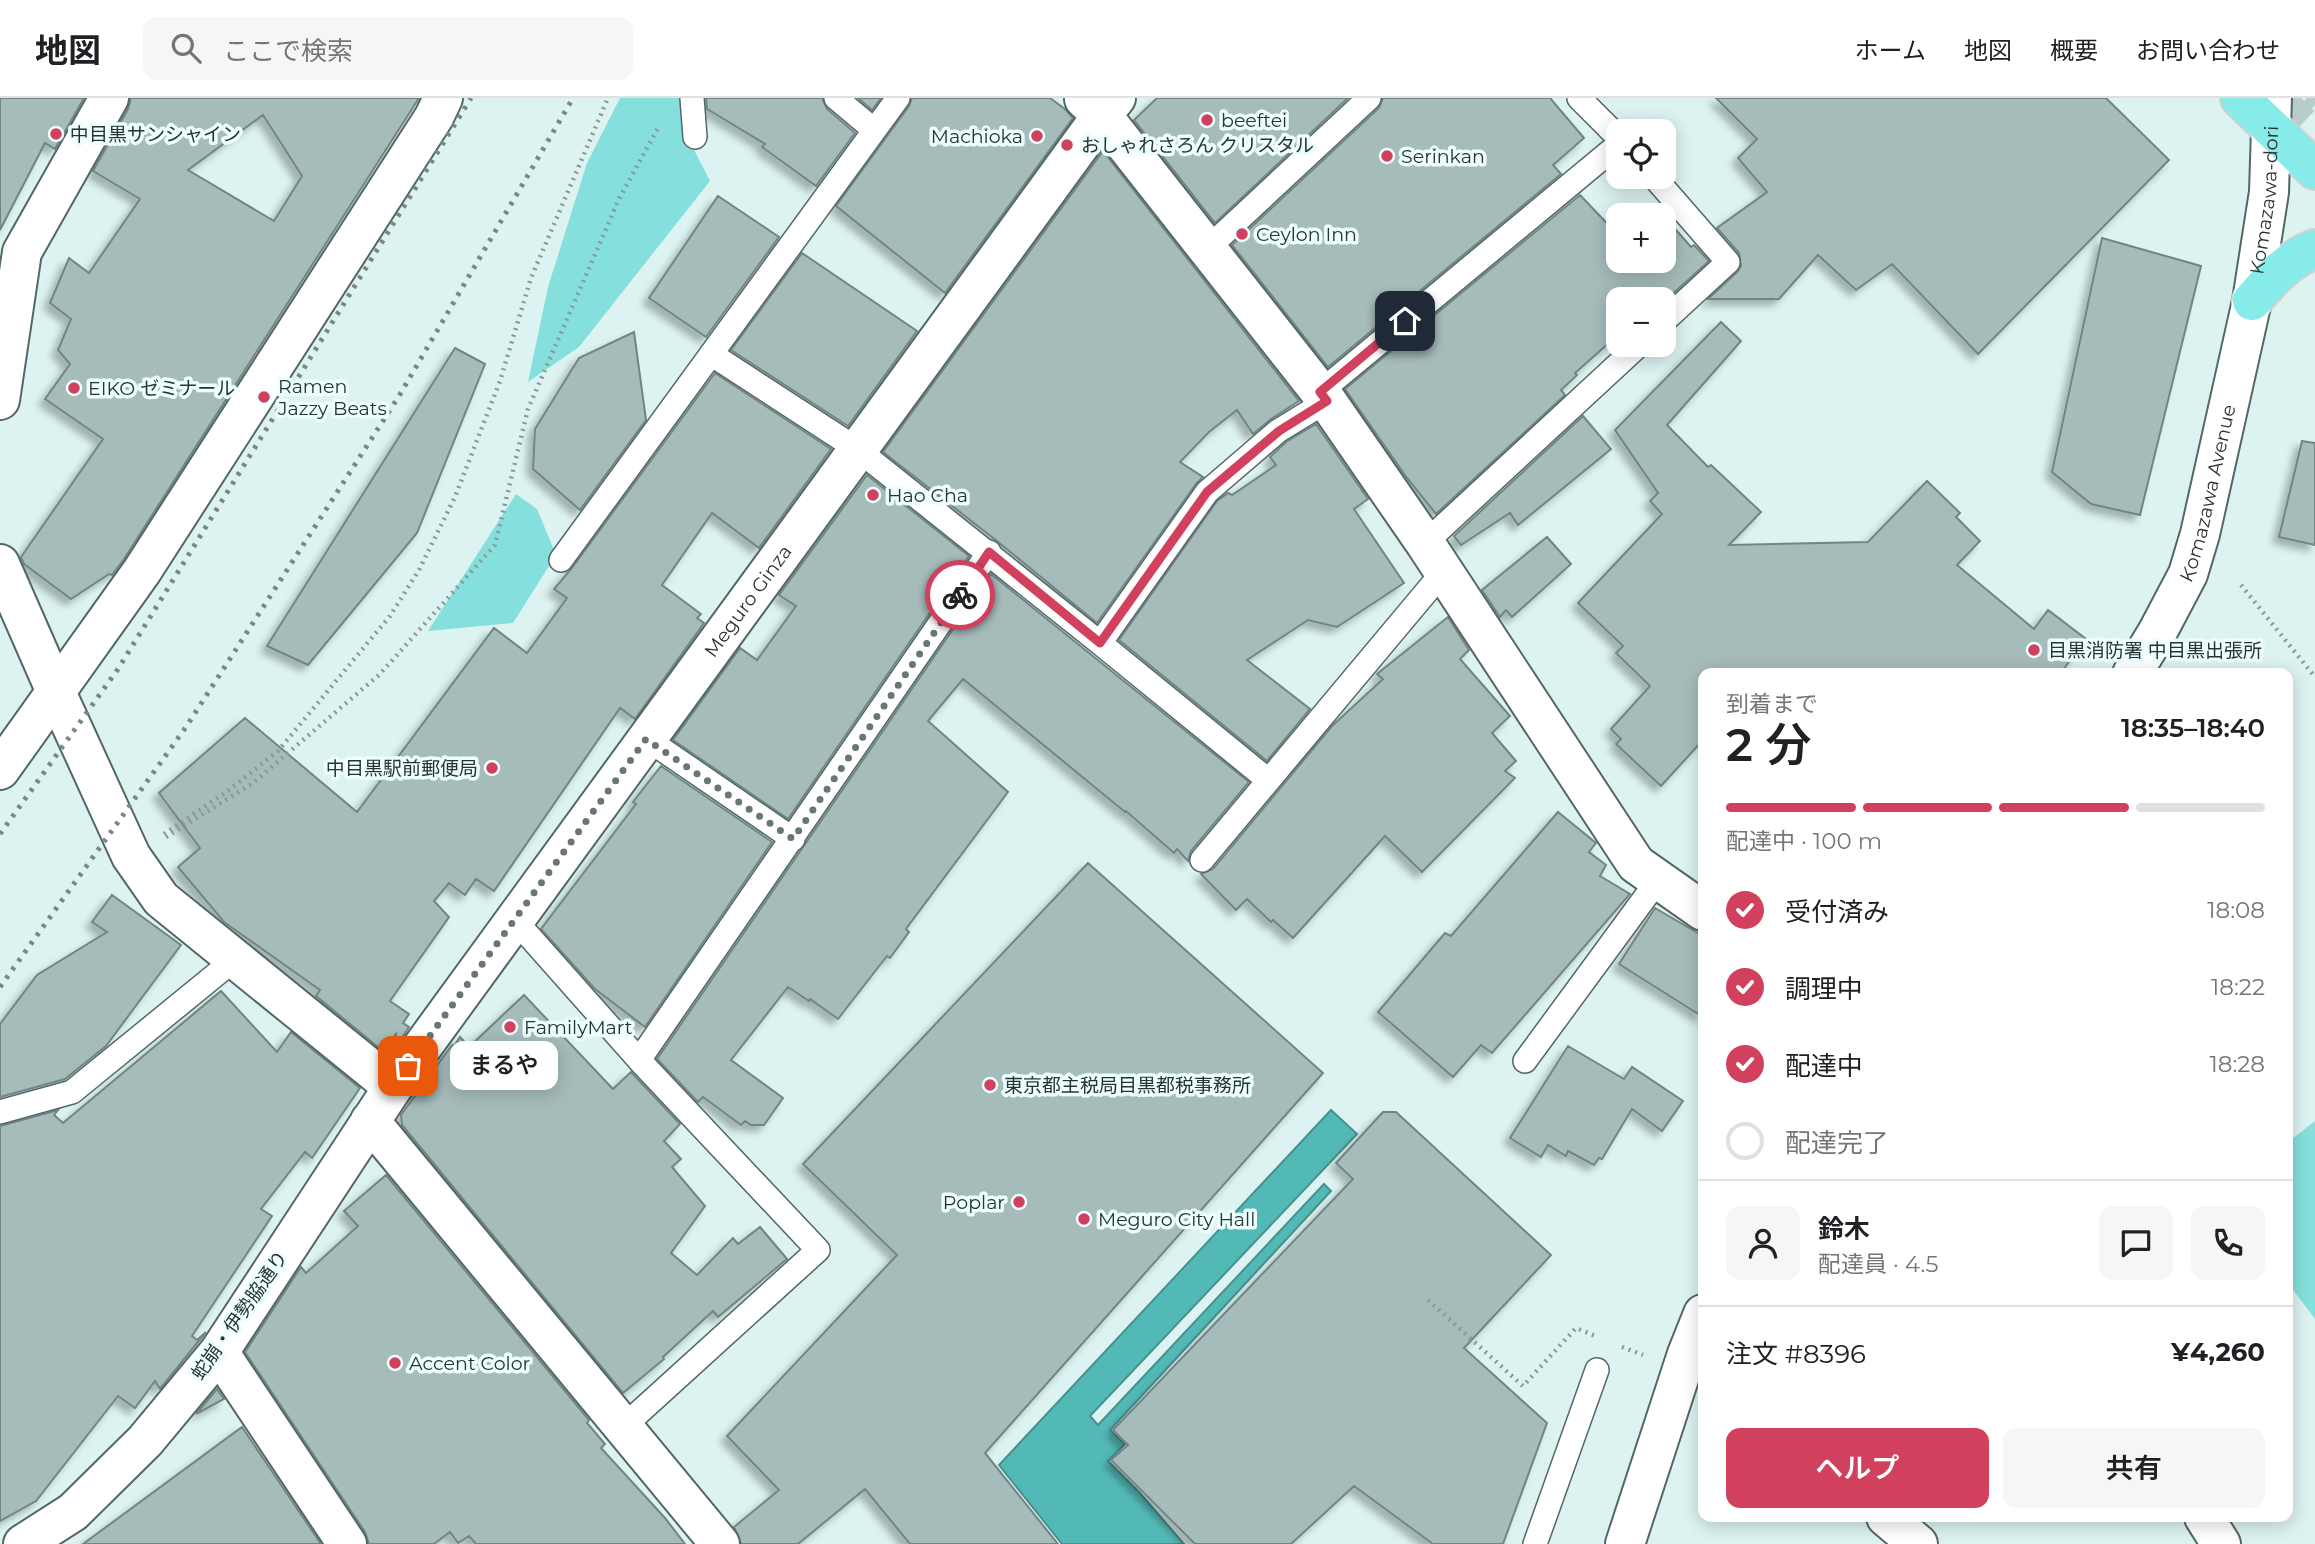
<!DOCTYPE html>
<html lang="ja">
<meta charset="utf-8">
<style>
body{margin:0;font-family:Montserrat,"Noto Sans JP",sans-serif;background:#f6f6f6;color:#202124;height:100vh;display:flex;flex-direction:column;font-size:26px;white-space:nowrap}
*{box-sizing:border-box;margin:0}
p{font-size:23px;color:#757577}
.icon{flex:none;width:38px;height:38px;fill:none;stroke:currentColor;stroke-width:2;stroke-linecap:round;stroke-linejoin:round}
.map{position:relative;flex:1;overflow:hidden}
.sheet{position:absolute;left:1698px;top:570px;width:595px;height:854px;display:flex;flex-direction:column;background:#fff;border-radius:14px;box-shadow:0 4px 18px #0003}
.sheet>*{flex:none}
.tools{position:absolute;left:1606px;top:21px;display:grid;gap:14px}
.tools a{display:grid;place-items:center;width:70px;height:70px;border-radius:14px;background:#fff;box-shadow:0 4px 18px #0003;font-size:35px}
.pin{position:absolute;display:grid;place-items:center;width:60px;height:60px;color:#fff;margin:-30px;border-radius:14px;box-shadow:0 4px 10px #0006}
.courier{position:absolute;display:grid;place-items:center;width:70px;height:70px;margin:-35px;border:5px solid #d1415e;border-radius:50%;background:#fff;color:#222;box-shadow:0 2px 9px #0007}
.bubble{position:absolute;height:49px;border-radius:14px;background:#fff;box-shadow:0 4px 18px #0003;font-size:23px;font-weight:600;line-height:49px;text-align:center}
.overview em{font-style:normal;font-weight:600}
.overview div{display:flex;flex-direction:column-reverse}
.overview{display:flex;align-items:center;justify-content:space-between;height:119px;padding:0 28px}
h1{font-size:46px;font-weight:600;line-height:52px}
.bar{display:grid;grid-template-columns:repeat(4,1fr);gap:10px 7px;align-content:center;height:84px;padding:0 28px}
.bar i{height:9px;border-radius:5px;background:#e0e0e0}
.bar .selected{background:#d1415e}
.bar p{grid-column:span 4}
.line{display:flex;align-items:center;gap:18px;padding:0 28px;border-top:2px solid #e0e0e0}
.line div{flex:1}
.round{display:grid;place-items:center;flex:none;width:74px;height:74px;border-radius:14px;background:#f6f6f6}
ol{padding:0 28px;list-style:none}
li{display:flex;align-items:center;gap:21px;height:77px}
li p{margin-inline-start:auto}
li .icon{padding:7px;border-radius:50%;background:#d1415e;color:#fff;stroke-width:4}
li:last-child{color:#757577}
li i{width:38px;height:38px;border:4px solid #e0e0e0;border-radius:50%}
.button{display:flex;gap:14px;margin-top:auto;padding:14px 28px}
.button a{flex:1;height:80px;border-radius:14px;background:#d1415e;color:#fff;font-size:28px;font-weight:600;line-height:80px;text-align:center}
.button a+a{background:#f6f6f6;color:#202124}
header{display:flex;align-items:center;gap:42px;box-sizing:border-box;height:98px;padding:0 35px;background:#fff;border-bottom:2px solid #e0e0e0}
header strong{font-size:33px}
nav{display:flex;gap:38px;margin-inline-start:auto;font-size:24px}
.search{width:490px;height:63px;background:#f6f6f6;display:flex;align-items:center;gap:18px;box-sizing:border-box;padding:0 24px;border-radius:14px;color:#757577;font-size:26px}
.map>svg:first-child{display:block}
.green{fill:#85e0dd}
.water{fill:#53b9b6;stroke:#47918e;stroke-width:2}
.building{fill:#a6bcbb;stroke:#708584;stroke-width:2;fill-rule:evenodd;filter:url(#shadow)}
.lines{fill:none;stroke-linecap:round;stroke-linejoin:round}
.primary-tunnel{stroke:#b8cdcb;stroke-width:38;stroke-dasharray:38 19;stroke-linecap:butt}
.highway-tunnel{stroke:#b8cdcb;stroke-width:38;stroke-dasharray:38 19;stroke-linecap:butt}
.lane-casing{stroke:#536766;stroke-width:26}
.street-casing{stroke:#536766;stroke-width:42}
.secondary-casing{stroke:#536766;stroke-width:42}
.primary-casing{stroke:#d0d2d2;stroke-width:42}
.path{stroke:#889997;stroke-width:4.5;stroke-dasharray:2 5;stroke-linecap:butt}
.lane{stroke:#fff;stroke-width:23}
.street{stroke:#fff;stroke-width:38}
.secondary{stroke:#fff;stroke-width:38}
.primary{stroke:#86ebe9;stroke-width:38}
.rail{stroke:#798887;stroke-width:5;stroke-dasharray:3.5 7;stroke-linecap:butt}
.done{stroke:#687675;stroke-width:7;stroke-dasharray:0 12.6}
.route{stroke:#d1415e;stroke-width:9}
.poi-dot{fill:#d1415e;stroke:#ecfffe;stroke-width:2.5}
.labels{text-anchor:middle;stroke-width:7;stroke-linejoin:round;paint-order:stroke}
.poi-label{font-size:19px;fill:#2a3332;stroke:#ecfffe;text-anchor:start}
.street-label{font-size:19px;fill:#2a3332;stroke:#ecfffe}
</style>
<header>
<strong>地図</strong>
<div class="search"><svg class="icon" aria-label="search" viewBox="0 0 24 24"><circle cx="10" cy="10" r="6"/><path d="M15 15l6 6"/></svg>ここで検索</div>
<nav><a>ホーム</a><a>地図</a><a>概要</a><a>お問い合わせ</a></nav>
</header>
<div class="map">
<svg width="2315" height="1446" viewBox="0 0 2315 1446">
<defs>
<filter id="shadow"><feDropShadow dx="-6" dy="6" stdDeviation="3.5" flood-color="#0004"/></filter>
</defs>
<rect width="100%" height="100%" fill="#dcf3f1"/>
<path class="green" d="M 620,0 L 687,0 L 689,42 L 710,83 L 579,249 L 528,284 L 548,189 L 587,65 Z
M 516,396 L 537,411 L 556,457 L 513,525 L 428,533 Z
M 2315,1023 L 2315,1221 L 2287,1184 L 2287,1045 Z"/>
<path class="water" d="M 1331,1012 L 1357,1036 L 1090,1318 L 1098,1327 L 1324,1086 L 1331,1093 L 1110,1332 L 1125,1346 L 1108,1363 L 1139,1394 L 1184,1446 L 1062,1446 L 999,1367 Z"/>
<path class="building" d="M 0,0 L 84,0 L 55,51 L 45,45 L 0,132 Z
M 131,0 L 419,0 L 124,461 L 112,477 L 109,476 L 71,501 L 24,466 L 21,459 L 103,341 L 45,301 L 70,266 L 58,252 L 71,221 L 50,205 L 69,160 L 89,175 L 140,101 L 93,73 L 128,11 ZM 263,17 L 302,78 L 274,123 L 188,72 Z
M 706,0 L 822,0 L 827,11 L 855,35 L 816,88 L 762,49 L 765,46 L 707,11 Z
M 858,0 L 881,0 L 872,12 Z
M 912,0 L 1050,0 L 1065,11 L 1073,20 L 945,195 L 836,108 L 909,8 Z
M 1157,0 L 1348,0 L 1215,125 L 1134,22 Z
M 1383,0 L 1550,0 L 1584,40 L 1553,67 L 1561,76 L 1328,269 L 1232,147 L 1379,10 Z
M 1716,0 L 2106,0 L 2169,62 L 1978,256 L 1892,166 L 1856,192 L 1818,157 L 1779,201 L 1708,201 L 1737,174 L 1741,168 L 1739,155 L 1717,130 L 1767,94 L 1738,60 L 1757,41 Z
M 1103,53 L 1299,303 L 1271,321 L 1253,336 L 1237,312 L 1209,334 L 1180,364 L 1203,379 L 1196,386 L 1097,525 L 997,443 L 883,354 Z
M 1580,97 L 1619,138 L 1619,163 L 1664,163 L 1664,128 L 1669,124 L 1691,149 L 1694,147 L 1709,163 L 1667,201 L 1619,201 L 1619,236 L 1575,275 L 1577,277 L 1561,292 L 1565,297 L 1436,416 L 1407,380 L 1345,291 Z
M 718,98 L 779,139 L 706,239 L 649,200 Z
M 2102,140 L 2201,168 L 2140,417 L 2091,406 L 2052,374 Z
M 802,155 L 917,233 L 848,328 L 731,252 Z
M 1721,224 L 1741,243 L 1667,327 L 1708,369 L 1711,367 L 1761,414 L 1729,447 L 1868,444 L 1927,383 L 1960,415 L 1956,419 L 1980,443 L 1957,467 L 2034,531 L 2048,512 L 2086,541 L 2060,576 L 1703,576 L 1703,642 L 1661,688 L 1616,646 L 1621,641 L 1611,631 L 1650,588 L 1616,555 L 1623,548 L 1578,505 L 1662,416 L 1650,403 L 1658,395 L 1615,332 Z
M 634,234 L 646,322 L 580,412 L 533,371 L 535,331 L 579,260 Z
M 455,250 L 485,266 L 417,435 L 308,567 L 267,548 Z
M 715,275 L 831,351 L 759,450 L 712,415 L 662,487 L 701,516 L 697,520 L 704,525 L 635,621 L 620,610 L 494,793 L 476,781 L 465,797 L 449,785 L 434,803 L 449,819 L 390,903 L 409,916 L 403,925 L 409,929 L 397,947 L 396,936 L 384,954 L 316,898 L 320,892 L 224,824 L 178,769 L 200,750 L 159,695 L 245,620 L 357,714 L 494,530 L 527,555 L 567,500 L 554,491 L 572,470 Z
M 1583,318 L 1611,351 L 1518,427 L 1510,415 L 1461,447 L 1454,438 Z
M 1316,326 L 1368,401 L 1354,411 L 1404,485 L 1337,529 L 1308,522 L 1247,562 L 1310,611 L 1267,663 L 1119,542 L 1217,403 L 1228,395 L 1232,397 L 1276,367 L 1270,359 L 1286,344 Z
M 2302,343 L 2315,345 L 2315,447 L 2279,439 Z
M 867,377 L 969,458 L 788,721 L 673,642 L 740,550 L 757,562 L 796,508 L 779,497 Z
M 1547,439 L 1571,466 L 1512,519 L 1506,512 L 1500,519 L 1482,492 Z
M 991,476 L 1249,684 L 1191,753 L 1188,763 L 1177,751 L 1174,755 L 1126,713 L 1125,714 L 963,581 L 928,623 L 1008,694 L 906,831 L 909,834 L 890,860 L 887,858 L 838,921 L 810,901 L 809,903 L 788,889 L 731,962 L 783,1000 L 764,1027 L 751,1027 L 745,1023 L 741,1027 L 703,999 L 698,1004 L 657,961 Z
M 1448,519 L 1469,552 L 1460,561 L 1510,618 L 1492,635 L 1516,663 L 1505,673 L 1515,680 L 1422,774 L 1385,738 L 1293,840 L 1273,822 L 1271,824 L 1247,801 L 1236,812 L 1201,776 L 1213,771 L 1332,628 L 1383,581 L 1377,576 Z
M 661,668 L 772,744 L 645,929 L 595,891 L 541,831 L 636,706 L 633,704 Z
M 1558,714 L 1596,745 L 1589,754 L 1606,767 L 1600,778 L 1630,796 L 1492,955 L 1481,947 L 1453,979 L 1378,914 L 1445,835 L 1451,838 Z
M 1088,765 L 1323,975 L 985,1355 L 1058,1446 L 910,1446 L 865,1391 L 798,1446 L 741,1446 L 734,1429 L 779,1392 L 727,1338 L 897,1157 L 803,1066 Z
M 112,797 L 181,847 L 106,948 L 65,981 L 0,999 L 0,926 L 37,877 L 107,834 L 92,824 Z
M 1655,810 L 1703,838 L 1703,919 L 1619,866 Z
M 221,893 L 277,954 L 291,934 L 360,990 L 312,1060 L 305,1054 L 261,1111 L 272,1118 L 192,1238 L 197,1242 L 206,1234 L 160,1291 L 155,1283 L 135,1310 L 118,1298 L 36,1403 L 0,1423 L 0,1028 L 58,1012 L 54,1017 L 63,1025 Z
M 524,897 L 613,991 L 631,974 L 680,1026 L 664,1043 L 681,1061 L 672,1069 L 705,1108 L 671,1155 L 697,1177 L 733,1140 L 738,1146 L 760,1129 L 787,1161 L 718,1219 L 713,1213 L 663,1259 L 664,1261 L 623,1295 L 402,1027 L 401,1017 L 452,947 L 454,948 L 460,939 L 469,949 Z
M 1568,948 L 1624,981 L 1632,969 L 1683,1003 L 1662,1033 L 1632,1011 L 1602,1061 L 1599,1060 L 1594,1067 L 1568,1053 L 1566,1058 L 1548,1047 L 1541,1059 L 1510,1040 Z
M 1383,1014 L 1396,1014 L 1551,1157 L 1464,1250 L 1547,1325 L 1503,1446 L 1433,1446 L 1354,1388 L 1291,1446 L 1195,1446 L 1111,1362 L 1128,1347 L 1113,1332 L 1353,1081 L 1336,1065 Z
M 386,1077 L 589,1322 L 587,1325 L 605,1346 L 601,1350 L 665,1420 L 685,1446 L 476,1446 L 469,1438 L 458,1445 L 450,1434 L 434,1446 L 369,1446 L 365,1434 L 245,1254 L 301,1169 L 306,1175 L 358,1128 L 344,1113 Z
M 217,1291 L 224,1301 L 196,1316 Z
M 242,1329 L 321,1446 L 83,1446 Z"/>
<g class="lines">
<path class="primary-tunnel" d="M 2307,0 L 2315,7"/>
<path class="highway-tunnel" d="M 2274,0 L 2315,40"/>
<g class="lane-casing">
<path id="lane" d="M 692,0 L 695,39
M 836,0 L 874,32
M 1579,0 L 1619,40
M 1654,79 L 1728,164 L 1664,223
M 1207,151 L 1369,0
M 711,256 L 857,351 L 1100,545 L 1207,394 L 1278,333 L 1327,303
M 1320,294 L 1619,46
M 1425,445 L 1639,247
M 561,462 L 898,0
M 1100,545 L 1268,682
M 647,641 L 793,741
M 1202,762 L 1443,474
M 515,822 L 639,962 L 818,1152 L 623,1329
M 639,962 L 989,454
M 1525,963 L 1658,782
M 0,1014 L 72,994 L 235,861
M 1535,1446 L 1597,1272"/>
</g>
<g class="street-casing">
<g id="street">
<path d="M 1084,1 L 1102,17 L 1327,303 L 1425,445 L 1636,766 L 1703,813"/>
<path d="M 0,302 L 22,154 L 109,0"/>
<path d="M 0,466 L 56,594 L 131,758 L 161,801 L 393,989"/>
<path d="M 0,672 L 142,473 L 434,19 L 443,0"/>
<path d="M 370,1023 L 720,1446"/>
<path d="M 219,1254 L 347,1446"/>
<path d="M 1886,1419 L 1918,1446"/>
<path d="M 2204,1419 L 2221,1446"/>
<path id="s1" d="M 23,1446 L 73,1414 L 145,1343 L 219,1254 L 393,989 L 1102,17"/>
</g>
</g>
<g class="secondary-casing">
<g id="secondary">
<path d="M 1102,17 L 1116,0"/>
<path id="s2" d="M 2132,576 L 2158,533 L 2188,476 L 2200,436 L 2252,203 L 2269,94 L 2272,0"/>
<path d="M 1625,1446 L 1687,1256 L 1703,1216"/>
</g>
</g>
<g class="primary-casing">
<path id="primary" d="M 2240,0 L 2315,72
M 2252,203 C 2270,182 2288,161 2315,151"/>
</g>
<path class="path" d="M 2241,487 L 2315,579
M 164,736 L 229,692 L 278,653 L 390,518 L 419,472 L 455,399 L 500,283 L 531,180 L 608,0
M 166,739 L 253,685 L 380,576 L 495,447 L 528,311 L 619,101 L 659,28
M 1428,1202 L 1523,1288 L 1576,1230 L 1598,1239
M 1622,1249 L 1643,1257"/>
<use href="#lane" class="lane"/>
<use href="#street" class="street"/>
<use href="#secondary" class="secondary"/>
<use href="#primary" class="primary"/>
<path class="rail" d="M 0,736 L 118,571 L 471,0
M 0,889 L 186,629 L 399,298 L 573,0"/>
</g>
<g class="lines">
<path class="done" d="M 408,968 L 646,641 L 793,741 L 960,497"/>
<path class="route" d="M 960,497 L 989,454 L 1100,545 L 1207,394 L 1279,333 L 1327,303 L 1320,294 L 1405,223"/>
</g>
<g class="poi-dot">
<circle cx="1207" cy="22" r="7"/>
<circle cx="56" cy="36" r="7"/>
<circle cx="1037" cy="38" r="7"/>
<circle cx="1067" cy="47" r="7"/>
<circle cx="1387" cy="58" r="7"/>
<circle cx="1242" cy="136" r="7"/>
<circle cx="74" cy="290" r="7"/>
<circle cx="264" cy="299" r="7"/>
<circle cx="873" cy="397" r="7"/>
<circle cx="2034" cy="552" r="7"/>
<circle cx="492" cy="670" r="7"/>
<circle cx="510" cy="929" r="7"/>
<circle cx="990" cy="987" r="7"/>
<circle cx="1019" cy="1104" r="7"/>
<circle cx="1084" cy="1121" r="7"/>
<circle cx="395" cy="1265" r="7"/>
</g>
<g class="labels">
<g class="poi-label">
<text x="1221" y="29">beeftei</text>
<text x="70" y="43">中目黒サンシャイン</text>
<text x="1023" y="45" text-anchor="end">Machioka</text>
<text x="1081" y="54">おしゃれさろん クリスタル</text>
<text x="1401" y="65">Serinkan</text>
<text x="1256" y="143">Ceylon Inn</text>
<text x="278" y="295">Ramen<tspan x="278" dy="22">Jazzy Beats</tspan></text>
<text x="88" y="297">EIKO ゼミナール</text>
<text x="887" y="404">Hao Cha</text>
<text x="2048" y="559">目黒消防署 中目黒出張所</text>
<text x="478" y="677" text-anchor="end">中目黒駅前郵便局</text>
<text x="524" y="936">FamilyMart</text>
<text x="1004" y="994">東京都主税局目黒都税事務所</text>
<text x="1005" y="1111" text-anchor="end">Poplar</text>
<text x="1098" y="1128">Meguro City Hall</text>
<text x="409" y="1272">Accent Color</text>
</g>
<g class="street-label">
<text dy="7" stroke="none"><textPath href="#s2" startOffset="497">Komazawa-dori</textPath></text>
<text dy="7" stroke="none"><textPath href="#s2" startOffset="198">Komazawa Avenue</textPath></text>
<text dy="7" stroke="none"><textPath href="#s1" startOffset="1195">Meguro Ginza</textPath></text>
<text transform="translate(239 1217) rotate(-55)" y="7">蛇崩・伊勢脇通り</text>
</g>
</g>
</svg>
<div class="tools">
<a><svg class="icon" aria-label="locate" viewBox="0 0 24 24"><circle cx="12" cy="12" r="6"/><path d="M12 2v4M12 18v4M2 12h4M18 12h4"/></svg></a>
<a>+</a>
<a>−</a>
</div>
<div class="pin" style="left:408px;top:968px;background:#ea580c"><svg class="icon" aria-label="bag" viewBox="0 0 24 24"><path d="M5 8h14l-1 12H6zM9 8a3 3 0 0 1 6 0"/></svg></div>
<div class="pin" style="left:1405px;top:223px;background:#1f2937"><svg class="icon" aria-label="home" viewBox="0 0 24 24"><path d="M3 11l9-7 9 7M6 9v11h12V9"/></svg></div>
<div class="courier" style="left:960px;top:497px"><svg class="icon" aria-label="bike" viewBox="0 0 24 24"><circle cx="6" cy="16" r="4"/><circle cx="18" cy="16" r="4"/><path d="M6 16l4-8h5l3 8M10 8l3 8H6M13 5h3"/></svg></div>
<div class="bubble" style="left:450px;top:943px;width:108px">まるや</div>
<section class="sheet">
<div class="overview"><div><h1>2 分</h1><p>到着まで</p></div><em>18:35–18:40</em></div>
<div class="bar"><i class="selected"></i><i class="selected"></i><i class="selected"></i><i></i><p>配達中 · 100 m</p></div>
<ol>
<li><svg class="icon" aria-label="check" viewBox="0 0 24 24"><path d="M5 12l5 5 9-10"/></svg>受付済み<p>18:08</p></li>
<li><svg class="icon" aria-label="check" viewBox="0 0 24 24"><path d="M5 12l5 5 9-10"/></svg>調理中<p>18:22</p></li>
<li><svg class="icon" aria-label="check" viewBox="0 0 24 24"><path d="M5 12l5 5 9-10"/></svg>配達中<p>18:28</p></li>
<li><i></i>配達完了</li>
</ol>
<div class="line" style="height:126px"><a class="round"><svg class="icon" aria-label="person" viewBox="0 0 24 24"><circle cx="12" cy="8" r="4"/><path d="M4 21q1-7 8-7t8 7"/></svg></a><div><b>鈴木</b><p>配達員 · 4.5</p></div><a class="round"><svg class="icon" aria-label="chat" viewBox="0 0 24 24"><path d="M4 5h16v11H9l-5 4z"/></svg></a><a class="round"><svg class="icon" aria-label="phone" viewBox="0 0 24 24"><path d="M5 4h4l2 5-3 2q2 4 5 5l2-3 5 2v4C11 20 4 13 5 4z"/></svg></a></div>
<div class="line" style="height:91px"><div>注文 #8396</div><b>¥4,260</b></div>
<div class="button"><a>ヘルプ</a><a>共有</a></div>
</section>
</div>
